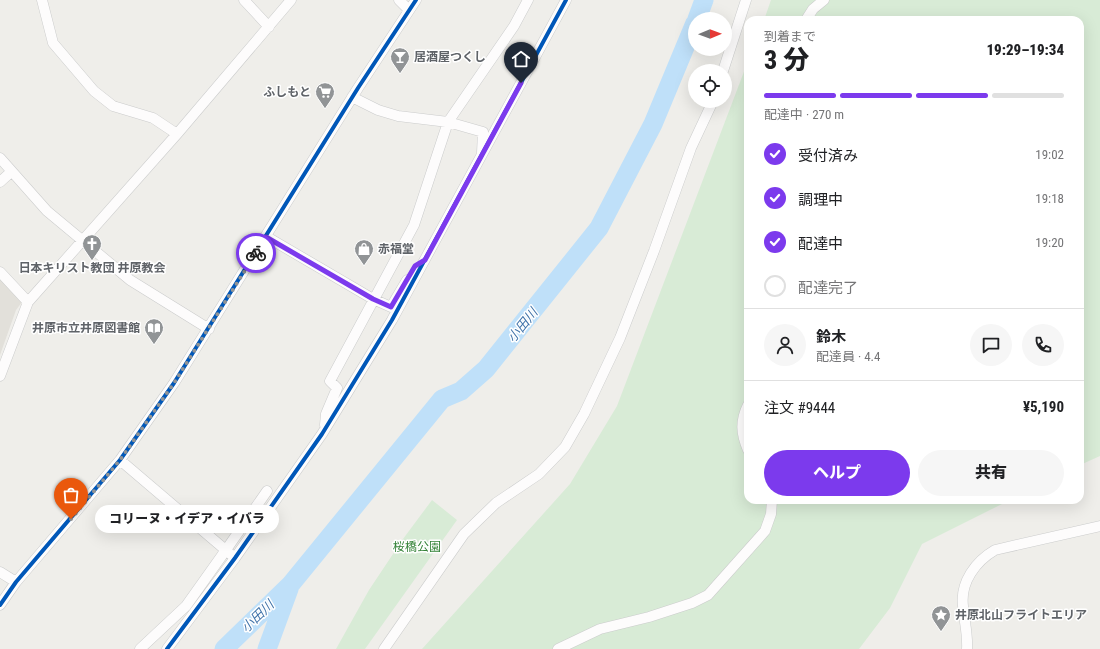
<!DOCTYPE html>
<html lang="ja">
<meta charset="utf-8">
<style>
body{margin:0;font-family:"Roboto Condensed","Noto Sans JP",sans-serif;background:#f6f6f6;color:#202124;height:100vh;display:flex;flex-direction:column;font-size:15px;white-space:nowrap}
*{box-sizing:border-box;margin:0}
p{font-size:13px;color:#757577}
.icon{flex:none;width:22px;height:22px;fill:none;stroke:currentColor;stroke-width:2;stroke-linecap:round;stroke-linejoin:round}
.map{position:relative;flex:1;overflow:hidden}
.drawer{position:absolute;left:744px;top:16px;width:340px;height:488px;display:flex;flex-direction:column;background:#fff;border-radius:12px;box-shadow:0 4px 16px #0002}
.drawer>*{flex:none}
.needle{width:26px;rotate:89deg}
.buttons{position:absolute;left:688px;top:12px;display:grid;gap:8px}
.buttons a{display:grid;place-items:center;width:44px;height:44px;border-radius:50%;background:#fff;box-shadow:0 4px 16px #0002;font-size:20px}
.pin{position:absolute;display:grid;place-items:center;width:34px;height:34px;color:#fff;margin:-41px -17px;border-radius:50% 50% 50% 0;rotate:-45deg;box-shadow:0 0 4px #0007}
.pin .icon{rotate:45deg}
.courier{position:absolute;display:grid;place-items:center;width:40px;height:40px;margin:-20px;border:3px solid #7c3aed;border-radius:50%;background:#fff;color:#222;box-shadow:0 1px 5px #0007}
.bubble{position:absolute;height:28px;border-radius:14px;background:#fff;box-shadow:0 4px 16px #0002;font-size:13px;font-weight:800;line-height:28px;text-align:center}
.summary em{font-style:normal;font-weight:800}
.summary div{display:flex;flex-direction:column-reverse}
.summary{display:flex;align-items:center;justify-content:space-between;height:68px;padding:0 20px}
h1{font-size:26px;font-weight:800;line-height:30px}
.bar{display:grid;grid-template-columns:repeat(4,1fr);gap:6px 4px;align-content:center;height:48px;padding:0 20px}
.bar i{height:5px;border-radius:3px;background:#e0e0e0}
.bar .on{background:#7c3aed}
.bar p{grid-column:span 4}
.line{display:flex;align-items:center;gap:10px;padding:0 20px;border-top:1px solid #e0e0e0}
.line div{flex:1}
.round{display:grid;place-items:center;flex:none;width:42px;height:42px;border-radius:21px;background:#f6f6f6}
ol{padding:0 20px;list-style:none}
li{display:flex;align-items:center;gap:12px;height:44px}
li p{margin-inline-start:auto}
li .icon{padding:4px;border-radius:50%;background:#7c3aed;color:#fff;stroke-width:4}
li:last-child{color:#757577}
li i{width:22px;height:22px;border:2px solid #e0e0e0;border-radius:50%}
.primary-button{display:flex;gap:8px;margin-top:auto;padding:8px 20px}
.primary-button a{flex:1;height:46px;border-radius:24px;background:#7c3aed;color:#fff;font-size:16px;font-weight:800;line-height:46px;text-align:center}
.primary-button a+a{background:#f6f6f6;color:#202124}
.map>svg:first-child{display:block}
.education{fill:#e2e0da}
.green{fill:#d8ebd6}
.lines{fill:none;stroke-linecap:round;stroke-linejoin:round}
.river{stroke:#bfe0f9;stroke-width:19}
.minor-casing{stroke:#cbcccc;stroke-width:11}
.minor{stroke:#fdfcfc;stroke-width:10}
.cycleway-casing{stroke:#fff;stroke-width:6}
.cycleway{stroke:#0057b8;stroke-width:4}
.done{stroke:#919496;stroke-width:4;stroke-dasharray:0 7.2}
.route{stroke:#7c3aed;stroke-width:5}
.labels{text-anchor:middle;stroke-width:3;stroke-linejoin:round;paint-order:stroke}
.poi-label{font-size:12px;font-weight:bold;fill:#5f6368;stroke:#fff;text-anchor:start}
.park-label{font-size:12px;fill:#348238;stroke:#fff}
.water-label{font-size:13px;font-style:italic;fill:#4174aa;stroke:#fff}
</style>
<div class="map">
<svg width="1100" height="649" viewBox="0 0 1100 649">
<rect width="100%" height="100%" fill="#efeeea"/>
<path class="education" d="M 0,279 L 22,302 L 16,310 L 0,355 Z"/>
<path class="green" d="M 771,0 L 1100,0 L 1100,456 L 1080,465 L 1080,20 L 764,20 Z
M 748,61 L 748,500 L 1010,500 L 922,544 L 890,608 L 859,649 L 422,649 L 570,484 L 617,406 Z
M 432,500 L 457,520 L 365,649 L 336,649 L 369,590 L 403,539 Z"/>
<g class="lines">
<path class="river" d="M 697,19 L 704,0
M 224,649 L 291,584 L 442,399 L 461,391 L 486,369 L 599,228 L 653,124 L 695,23
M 267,649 L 289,589"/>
<g class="minor-casing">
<path id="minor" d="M 42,0 L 53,43 L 94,91 L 113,106 L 153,118 L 177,134
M 244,0 L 269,27
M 399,0 L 409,10
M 806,20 L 813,9 L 824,0
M 723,71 L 746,0
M 352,97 L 378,110 L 398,116 L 448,122 L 483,132 L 482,153
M 0,158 L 47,211 L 130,280 L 209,329
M 0,182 L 11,172
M 267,237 L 373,299 L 391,307 L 407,280
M 0,272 L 28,302
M 0,376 L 28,302 L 177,134 L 291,0
M 748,405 C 740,421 741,434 748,450
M 325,425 L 326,414 L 337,388 L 330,381 L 414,225 L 448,122 L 514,26 L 528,0
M 120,460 L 235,558
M 228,547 L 267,491
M 0,572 L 16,582
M 0,605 L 16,582 L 120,460 L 174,383 L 358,88 L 416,0
M 140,649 L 186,606 L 223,554
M 167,649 L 235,558 L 322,434 L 392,320 L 566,0
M 384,649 L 464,534 L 496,503 L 539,474 L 565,447 L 584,414 L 620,338 L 654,251 L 691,148 L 713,101
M 558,649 L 600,629 L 649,617 L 692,603 L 708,595 L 765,531 L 771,514 L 772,500
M 967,649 C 968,634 964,620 963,606 C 960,582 976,561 995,550 L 1100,526"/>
</g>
<use href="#minor" class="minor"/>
<g class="cycleway-casing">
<path id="cycleway" d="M 0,605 L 16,582 L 120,460 L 174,383 L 358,88 L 416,0
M 167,649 L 235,558 L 322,434 L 392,320 L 566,0"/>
</g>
<use href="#cycleway" class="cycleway"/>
</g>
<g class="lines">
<path class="done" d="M 71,519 L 120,460 L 174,383 L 256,253"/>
<path class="route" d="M 256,253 L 266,237 L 373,299 L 391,307 L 415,266 L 425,260 L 521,83"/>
</g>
<defs>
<g id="bar-pin" transform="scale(1)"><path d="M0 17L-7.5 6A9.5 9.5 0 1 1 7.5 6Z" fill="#919496" stroke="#fff"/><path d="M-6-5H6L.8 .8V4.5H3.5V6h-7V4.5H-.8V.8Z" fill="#fff"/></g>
<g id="supermarket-pin" transform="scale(1)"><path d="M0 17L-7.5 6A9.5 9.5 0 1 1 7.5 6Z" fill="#919496" stroke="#fff"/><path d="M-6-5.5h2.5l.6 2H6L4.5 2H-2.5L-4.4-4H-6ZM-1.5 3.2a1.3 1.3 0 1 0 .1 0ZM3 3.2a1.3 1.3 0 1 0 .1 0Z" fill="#fff"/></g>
<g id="church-pin" transform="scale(1)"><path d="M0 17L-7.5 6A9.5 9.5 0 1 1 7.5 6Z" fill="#919496" stroke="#fff"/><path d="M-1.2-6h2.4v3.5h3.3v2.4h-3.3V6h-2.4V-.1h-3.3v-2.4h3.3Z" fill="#fff"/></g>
<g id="shop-pin" transform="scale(1)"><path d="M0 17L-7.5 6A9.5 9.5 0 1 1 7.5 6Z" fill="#919496" stroke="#fff"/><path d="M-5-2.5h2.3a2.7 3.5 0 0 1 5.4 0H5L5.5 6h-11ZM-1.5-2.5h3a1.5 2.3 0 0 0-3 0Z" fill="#fff"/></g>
<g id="library-pin" transform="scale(1)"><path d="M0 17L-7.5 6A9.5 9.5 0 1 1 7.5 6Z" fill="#919496" stroke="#fff"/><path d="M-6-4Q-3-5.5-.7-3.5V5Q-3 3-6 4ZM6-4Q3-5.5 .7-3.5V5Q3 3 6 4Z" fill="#fff"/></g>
<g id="sight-pin" transform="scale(1)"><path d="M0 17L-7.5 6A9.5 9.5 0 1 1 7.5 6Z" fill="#919496" stroke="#fff"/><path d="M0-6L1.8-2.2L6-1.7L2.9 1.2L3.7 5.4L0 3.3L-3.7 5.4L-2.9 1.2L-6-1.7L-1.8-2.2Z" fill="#fff"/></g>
</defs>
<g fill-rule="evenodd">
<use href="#bar-pin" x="400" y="57"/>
<use href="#supermarket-pin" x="325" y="92"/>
<use href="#church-pin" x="92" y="244"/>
<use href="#shop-pin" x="364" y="249"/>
<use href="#library-pin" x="154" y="328"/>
<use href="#sight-pin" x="941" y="615"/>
</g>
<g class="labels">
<g class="poi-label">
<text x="414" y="61">居酒屋つくし</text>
<text x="311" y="96" text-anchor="end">ふしもと</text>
<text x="378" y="253">赤福堂</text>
<text x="92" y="272" text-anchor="middle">日本キリスト教団 井原教会</text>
<text x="140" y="332" text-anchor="end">井原市立井原図書館</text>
<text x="955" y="619">井原北山フライトエリア</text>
</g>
<g class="park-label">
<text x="417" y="551">桜橋公園</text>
</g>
<g class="water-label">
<text transform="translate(522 325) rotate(-51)" y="5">小田川</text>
<text transform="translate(257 616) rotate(-44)" y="5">小田川</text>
</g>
</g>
</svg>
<div class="buttons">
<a><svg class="needle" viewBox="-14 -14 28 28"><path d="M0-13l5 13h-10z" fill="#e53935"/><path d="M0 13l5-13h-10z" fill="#757577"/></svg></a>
<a><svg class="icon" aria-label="locate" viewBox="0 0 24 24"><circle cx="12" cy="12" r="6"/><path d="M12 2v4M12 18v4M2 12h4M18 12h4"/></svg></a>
</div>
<div class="pin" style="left:71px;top:519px;background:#ea580c"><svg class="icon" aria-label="bag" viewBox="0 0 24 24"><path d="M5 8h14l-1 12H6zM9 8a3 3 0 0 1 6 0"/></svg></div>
<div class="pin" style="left:521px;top:83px;background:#1f2937"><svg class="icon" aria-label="home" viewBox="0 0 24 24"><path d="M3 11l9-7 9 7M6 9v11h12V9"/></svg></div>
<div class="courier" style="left:256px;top:253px"><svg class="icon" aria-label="bike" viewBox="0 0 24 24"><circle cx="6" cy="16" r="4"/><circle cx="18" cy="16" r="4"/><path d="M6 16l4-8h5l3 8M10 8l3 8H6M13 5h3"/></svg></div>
<div class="bubble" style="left:95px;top:505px;width:184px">コリーヌ・イデア・イバラ</div>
<section class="drawer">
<div class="summary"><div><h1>3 分</h1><p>到着まで</p></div><em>19:29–19:34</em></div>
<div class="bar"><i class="on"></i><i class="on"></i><i class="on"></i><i></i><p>配達中 · 270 m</p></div>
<ol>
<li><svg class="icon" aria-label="check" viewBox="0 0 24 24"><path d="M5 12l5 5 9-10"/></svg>受付済み<p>19:02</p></li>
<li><svg class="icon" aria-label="check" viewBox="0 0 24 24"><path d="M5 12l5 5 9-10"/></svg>調理中<p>19:18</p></li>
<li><svg class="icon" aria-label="check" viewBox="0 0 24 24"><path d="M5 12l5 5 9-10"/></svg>配達中<p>19:20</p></li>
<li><i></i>配達完了</li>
</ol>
<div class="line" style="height:72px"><a class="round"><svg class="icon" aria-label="person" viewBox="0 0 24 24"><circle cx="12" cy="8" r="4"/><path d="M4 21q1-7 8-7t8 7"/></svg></a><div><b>鈴木</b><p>配達員 · 4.4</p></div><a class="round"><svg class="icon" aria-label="chat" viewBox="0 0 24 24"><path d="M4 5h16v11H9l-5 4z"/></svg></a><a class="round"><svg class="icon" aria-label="phone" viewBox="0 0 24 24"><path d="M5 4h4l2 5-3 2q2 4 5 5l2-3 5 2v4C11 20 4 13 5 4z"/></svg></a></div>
<div class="line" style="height:52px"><div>注文 #9444</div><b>¥5,190</b></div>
<div class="primary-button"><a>ヘルプ</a><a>共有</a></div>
</section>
</div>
